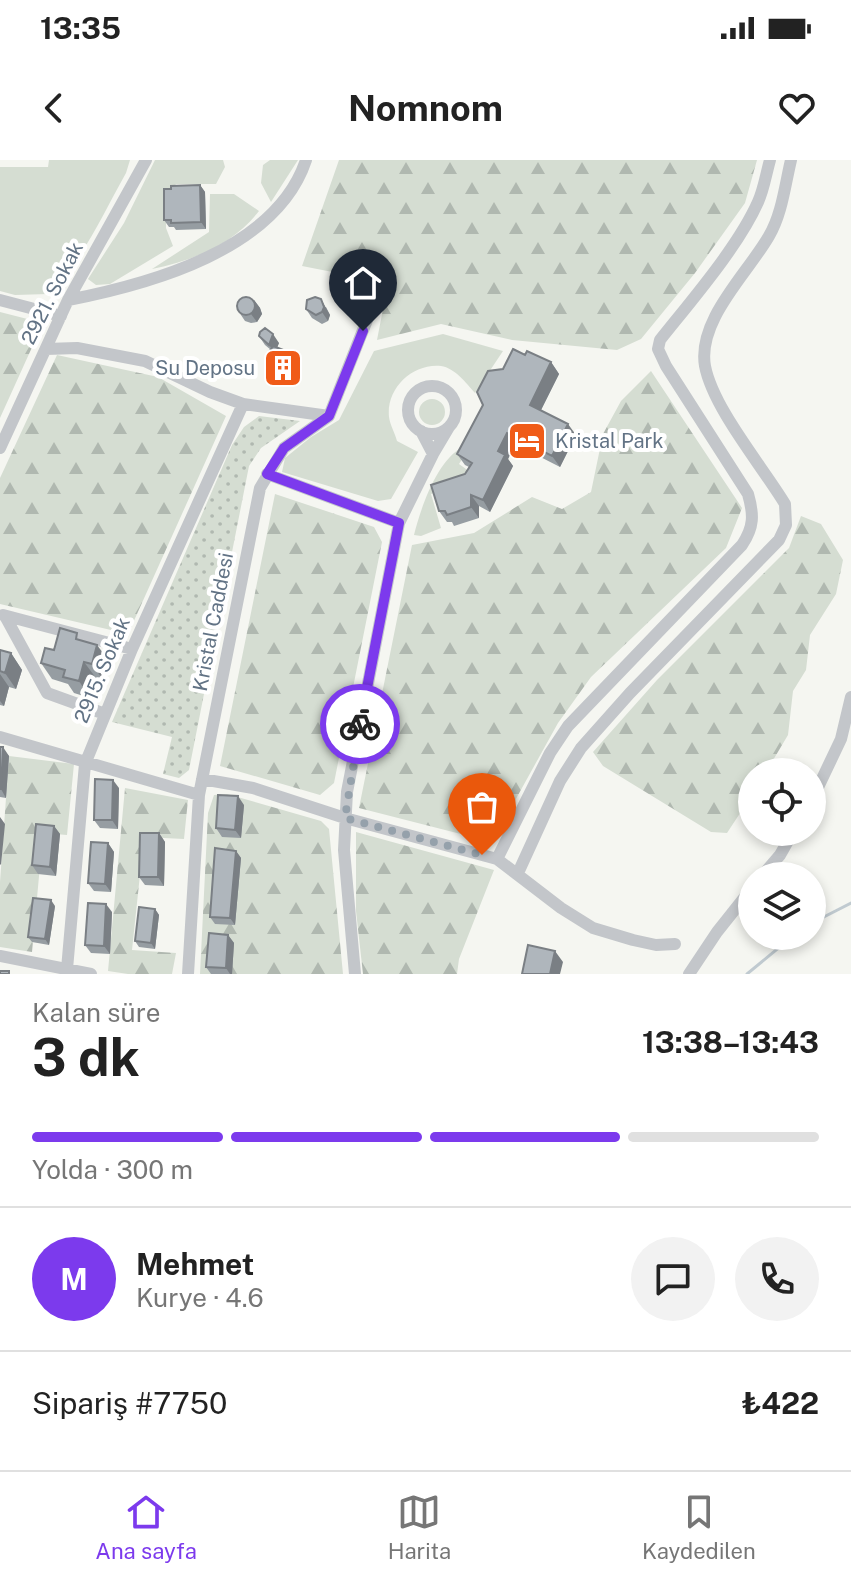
<!DOCTYPE html>
<html lang="tr">
<meta charset="utf-8">
<style>
body{margin:0;font-family:"Public Sans",sans-serif;background:#f2f2f2;color:#222;height:100vh;display:flex;flex-direction:column;font-size:30px;white-space:nowrap}
*{box-sizing:border-box;margin:0}
p{font-size:26px;color:#767676}
.icon{flex:none;width:44px;height:44px;fill:none;stroke:currentColor;stroke-width:2;stroke-linecap:round;stroke-linejoin:round}
.map{position:relative;height:814px;overflow:hidden}
.side{display:flex;flex-direction:column;background:#fff;flex:1}
.side>*{flex:none}
.controls{position:absolute;left:738px;top:598px;display:grid;gap:16px}
.controls a{display:grid;place-items:center;width:88px;height:88px;border-radius:50%;background:#fff;box-shadow:0 4px 12px #0003;font-size:40px}
.pin{position:absolute;display:grid;place-items:center;width:68px;height:68px;color:#fff;margin:-82px -34px;border-radius:50% 50% 50% 0;rotate:-45deg;box-shadow:0 0 8px #0007}
.pin .icon{rotate:45deg}
.courier{position:absolute;display:grid;place-items:center;width:80px;height:80px;margin:-40px;border:6px solid #7c3aed;border-radius:50%;background:#fff;color:#222;box-shadow:0 2px 10px #0007}
.headline em{font-style:normal;font-weight:700}
.headline div{display:flex;flex-direction:column-reverse}
.headline{display:flex;align-items:center;justify-content:space-between;height:136px;padding:0 32px}
h1{font-size:52px;font-weight:700;line-height:60px}
.bar{display:grid;grid-template-columns:repeat(4,1fr);gap:12px 8px;align-content:center;height:96px;padding:0 32px}
.bar i{height:10px;border-radius:6px;background:#e0e0e0}
.bar .selected{background:#7c3aed}
.bar p{grid-column:span 4}
.line{display:flex;align-items:center;gap:20px;padding:0 32px;border-top:2px solid #e0e0e0}
.line div{flex:1}
.round{display:grid;place-items:center;flex:none;width:84px;height:84px;border-radius:42px;background:#f2f2f2}
.status{display:flex;justify-content:space-between;align-items:center;height:56px;padding:0 40px;background:#fff;direction:ltr}
.status svg{height:22px;fill:currentColor}
header{display:flex;justify-content:space-between;align-items:center;height:104px;padding:0 32px;background:#fff;font-size:36px;font-weight:700}
.dock{display:flex;justify-content:space-around;align-items:center;height:112px;border-top:2px solid #e0e0e0;background:#fff;font-size:22px;color:#767676}
.dock a{display:grid;justify-items:center;gap:4px}
.dock .selected{color:#7c3aed}
.map>svg:first-child{display:block}
.green{fill:#d5ddd2}
.forest{fill:url(#forest-firs)}
.park{fill:url(#park-dots)}
.lines{fill:none;stroke-linecap:round;stroke-linejoin:round}
.stream{stroke:#c0cad0;stroke-width:3}
.minor{stroke:#c3c6ca;stroke-width:12}
.wall{fill:#969da2}
.shaded-wall{fill:#7a7f84}
.building{fill:#afb6bc;stroke:#7a7f84;stroke-width:2}
.done{stroke:#95a1ab;stroke-width:8;stroke-dasharray:0 14.4}
.route{stroke:#7c3aed;stroke-width:10}
.labels{text-anchor:middle;stroke-width:8;stroke-linejoin:round;paint-order:stroke}
.street-label{font-size:20px;fill:#627385;stroke:#fff}
.poi-label{font-size:20px;fill:#627385;stroke:#fff;text-anchor:end}
</style>
<div class="status"><b>13:35</b><svg viewBox="0 0 49 12"><path d="M0 12V9h3v3zM5 12V6h3v6zM10 12V3h3v9zM15 12V0h3v12zM26 1h20v11H26zM47 4h2v5h-2z"/></svg></div>
<header><svg class="icon" aria-label="back" viewBox="0 0 24 24"><path d="M15 5l-7 7 7 7"/></svg>Nomnom<svg class="icon" aria-label="heart" viewBox="0 0 24 24"><path d="M12 20l-8-8c-3-5 5-10 8-4 3-6 11-1 8 4z"/></svg></header>
<div class="map">
<svg width="851" height="814" viewBox="0 0 851 814">
<defs>
<pattern id="forest-firs" width="22" height="20" patternUnits="userSpaceOnUse" patternTransform="scale(2)"><rect width="22" height="20" fill="#d5ddd2"/><path d="M5 1l3.5 6h-7zM16 11l3.5 6h-7z" fill="#b0b8b0"/></pattern>
<pattern id="park-dots" width="8" height="8" patternUnits="userSpaceOnUse" patternTransform="scale(2)"><rect width="8" height="8" fill="#d5ddd2"/><path d="M2 2h.1M6 6h.1" fill="none" stroke="#b0b8b0" stroke-width="1.8" stroke-linecap="round"/></pattern>
</defs>
<rect width="100%" height="100%" fill="#f5f6f1"/>
<path class="green" d="M 49,0 L 130,0 L 126,13 C 103,54 82,102 48,134 L 15,135 L 0,131 L 0,7 L 48,7 Z
M 155,0 L 223,0 L 225,7 L 216,24 L 176,24 L 166,35 L 166,68 L 173,86 L 110,124 L 96,125 L 88,119 L 124,63 Z
M 270,0 L 298,0 L 271,42 L 261,23 L 263,5 Z
M 210,34 L 234,34 L 259,51 C 233,85 192,101 152,109 L 209,72 Z
M 443,174 L 503,191 L 475,233 C 466,223 455,208 441,206 C 413,203 386,228 389,257 C 390,265 395,273 397,281 L 418,292 L 391,339 L 378,341 L 282,312 L 285,298 L 311,277 L 339,260 L 374,191 Z
M419 252a13 13 0 1 1 26 0a13 13 0 1 1-26 0Z
M 464,286 L 469,288 L 459,304 L 473,314 L 459,325 L 431,334 L 441,368 L 421,376 L 414,375 C 421,347 437,300 464,286 Z"/>
<path class="forest" d="M 339,0 L 757,0 L 745,43 L 695,113 L 641,179 L 617,190 L 512,180 L 441,164 L 377,180 L 388,123 L 302,106 Z
M 0,152 L 43,163 L 0,258 Z
M 57,195 L 158,217 L 226,256 L 128,474 L 0,444 L 0,318 Z
M 651,211 L 742,348 L 726,388 L 591,517 L 558,563 L 492,682 L 359,648 L 412,385 L 474,373 L 532,337 L 562,349 L 591,332 L 603,274 L 621,241 Z
M 275,334 L 374,367 L 382,382 L 334,623 L 320,635 L 220,606 Z
M 801,356 L 821,364 L 843,400 L 836,434 L 810,475 L 806,510 L 793,531 L 788,575 L 766,612 L 752,612 L 752,635 L 727,673 L 711,672 L 603,606 L 593,592 L 657,520 L 789,388 Z
M 9,596 L 74,604 L 67,675 L 43,673 L 32,792 L 0,787 L 0,722 Z
M 125,628 L 188,640 L 184,679 L 144,677 L 132,790 L 176,793 L 172,814 L 128,814 L 108,811 Z
M 227,634 L 321,661 L 329,669 L 343,814 L 200,814 L 208,653 L 214,635 Z
M 356,672 L 494,710 L 459,799 L 457,814 L 363,814 L 356,751 Z"/>
<path class="park" d="M 259,256 L 300,261 L 261,288 L 249,306 L 189,610 L 179,618 L 163,614 L 172,577 L 112,562 L 232,285 L 244,267 Z"/>
<g class="lines">
<path class="stream" d="M 812,763 L 851,743
M 747,814 L 793,776"/>
<path class="minor" d="M 0,140 L 61,156
M 68,140 C 150,124 276,90 306,0
M 46,189 L 77,188 L 145,201 L 210,232 L 243,244 L 329,256
M408 250a24 24 0 1 1 48 0a24 24 0 1 1-48 0Z
M 421,271 L 433,294 L 449,267
M 0,288 L 68,140 L 146,0
M 267,314 L 399,363
M 3,455 L 132,489
M 5,456 L 47,533 L 105,554
M 0,577 L 199,635
M 202,619 L 253,628 L 345,658 L 497,699 L 561,748 L 593,768 L 633,780 L 656,785 L 675,784
M 812,640 L 841,579 L 851,537
M 497,699 L 550,593 L 568,566 L 742,385 C 754,367 754,355 748,334 L 666,206 L 658,189 L 660,180 C 691,141 738,87 758,42 C 764,29 766,14 770,0
M 518,713 L 560,621 L 581,588 L 630,533 L 779,380 L 786,365 L 785,344 C 762,306 713,248 705,206 C 697,160 748,113 769,76 C 782,54 785,25 791,0
M 762,716 L 780,695 L 793,672
M 0,796 L 91,814
M 67,809 L 85,604 L 132,489 L 243,244
M 188,814 L 199,635 L 260,328 L 284,288 L 329,256 L 369,155
M 355,814 L 344,690 L 347,632 L 399,363 L 433,294
M 689,814 L 717,772 L 752,728"/>
</g>
<path class="wall" d="M 200,25 L 205,32 L 206,69 L 176,70 L 174,67 L 169,67 L 164,60 L 171,29 Z
M 254,140 L 260,148 L 262,154 L 257,162 L 251,163 L 245,161 L 239,152 Z
M 326,147 L 330,155 L 328,161 L 322,164 L 312,158 L 306,149 Z
M 259,176 L 279,183 L 277,187 L 291,200 L 294,207 L 290,216 L 279,217 L 274,213 L 268,204 L 271,190 L 265,185 Z
M 525,195 L 551,202 L 559,214 L 541,250 L 576,275 L 560,307 L 515,284 L 508,299 L 513,306 L 490,352 L 479,346 L 479,358 L 454,366 L 452,362 L 447,362 L 439,351 L 469,307 L 465,305 L 457,294 L 503,209 Z
M 82,481 L 109,501 L 103,520 L 96,518 L 90,538 L 74,533 L 68,524 L 52,519 L 41,503 L 54,490 Z
M 0,490 L 11,493 L 22,510 L 16,529 L 9,527 L 4,546 L 0,545 Z
M 0,587 L 9,596 L 6,638 L 0,637 Z
M 119,628 L 118,669 L 100,668 L 94,660 Z
M 244,645 L 241,678 L 222,677 L 216,668 Z
M 54,666 L 60,674 L 56,716 L 38,714 L 32,705 Z
M 159,673 L 165,682 L 164,726 L 145,725 L 139,717 Z
M 108,683 L 114,692 L 111,732 L 94,731 L 88,723 Z
M 236,691 L 241,698 L 235,765 L 215,764 L 210,757 Z
M 55,746 L 49,785 L 32,782 L 28,777 Z
M 155,749 L 159,755 L 155,789 L 139,787 L 135,781 Z
M 112,752 L 110,794 L 91,793 L 85,785 Z
M 228,775 L 234,783 L 232,814 L 211,814 L 206,807 Z"/>
<path class="shaded-wall" d="M 200,25 L 205,32 L 206,69 L 201,62 Z
M 321,139 L 330,155 L 328,161 L 322,152 Z
M 254,140 L 260,148 L 262,154 L 257,162 L 251,154 Z
M 273,174 L 279,183 L 275,193 L 269,185 Z
M 286,191 L 294,207 L 290,216 L 284,208 Z
M 551,202 L 559,214 L 538,256 L 530,245 Z
M 568,264 L 576,275 L 560,307 L 552,296 Z
M 507,273 L 515,284 L 508,299 L 513,306 L 490,352 L 483,340 L 498,291 Z
M 471,335 L 479,346 L 479,358 L 471,347 Z
M 97,485 L 109,501 L 103,520 L 92,504 Z
M 11,493 L 22,510 L 16,529 L 5,513 Z
M 84,502 L 96,518 L 90,538 L 79,521 Z
M 0,514 L 9,527 L 4,546 L 0,541 Z
M 3,587 L 9,596 L 6,638 L 1,629 Z
M 113,620 L 119,628 L 118,669 L 112,660 Z
M 238,636 L 244,645 L 241,678 L 235,670 Z
M 0,657 L 5,664 L 1,705 L 0,704 Z
M 54,666 L 60,674 L 56,716 L 50,707 Z
M 159,673 L 165,682 L 164,726 L 158,717 Z
M 108,683 L 114,692 L 111,732 L 105,724 Z
M 236,691 L 241,698 L 235,765 L 230,758 Z
M 51,740 L 55,746 L 49,785 L 45,779 Z
M 106,744 L 112,752 L 110,794 L 104,786 Z
M 155,749 L 159,755 L 155,789 L 151,783 Z
M 228,775 L 234,783 L 232,814 L 230,814 L 226,808 Z
M 555,791 L 563,802 L 560,814 L 550,814 Z"/>
<path class="building" d="M 200,25 L 201,62 L 171,63 L 171,60 L 164,60 L 164,29 L 171,29 L 171,26 Z
M 315,137 L 321,139 L 324,147 L 322,152 L 316,155 L 306,149 L 307,140 Z
M237 146a9 9 0 1 1 18 0a9 9 0 1 1-18 0Z
M 265,168 L 273,174 L 269,185 L 259,176 L 260,172 Z
M 273,186 L 286,191 L 288,198 L 284,208 L 273,209 L 268,204 L 266,197 Z
M 513,189 L 525,195 L 527,191 L 551,202 L 530,245 L 568,264 L 552,296 L 507,273 L 498,291 L 505,295 L 483,340 L 471,335 L 471,347 L 447,355 L 445,351 L 439,351 L 431,325 L 465,314 L 472,303 L 457,294 L 483,245 L 477,232 L 488,211 L 503,209 Z
M 60,468 L 77,473 L 76,479 L 97,485 L 92,504 L 84,502 L 79,521 L 63,517 L 65,510 L 41,503 L 45,488 L 54,490 Z
M 0,490 L 11,493 L 5,513 L 0,511 Z
M 0,587 L 3,587 L 1,629 L 0,629 Z
M 95,619 L 113,620 L 112,660 L 94,660 Z
M 218,635 L 238,636 L 235,670 L 216,668 Z
M 36,664 L 54,666 L 50,707 L 32,705 Z
M 140,673 L 159,673 L 158,717 L 139,717 Z
M 91,682 L 108,683 L 105,724 L 88,723 Z
M 215,688 L 236,691 L 230,758 L 210,757 Z
M 33,738 L 51,740 L 45,779 L 28,777 Z
M 88,743 L 106,744 L 104,786 L 85,785 Z
M 139,747 L 155,749 L 151,783 L 135,781 Z
M 209,773 L 228,775 L 226,808 L 206,807 Z
M 528,785 L 555,791 L 550,814 L 522,814 Z
M 0,811 L 9,811 L 9,814 L 0,814 Z"/>
<g class="lines">
<path class="done" d="M 360,564 L 345,658 L 482,695"/>
<path class="route" d="M 360,564 L 399,363 L 267,314 L 284,288 L 329,256 L 363,171"/>
</g>
<defs>
<g id="building-square" transform="scale(2)"><rect x="-9" y="-9" width="18" height="18" rx="4" fill="#f05b18" stroke="#fff"/><path d="M-4-6H4V6H1V3H-1V6H-4ZM-2.5-4.3h1.7v1.8h-1.7ZM.8-4.3h1.7v1.8H.8ZM-2.5-1h1.7V.8h-1.7ZM.8-1h1.7V.8H.8Z" fill="#fff"/></g>
<g id="hotel-square" transform="scale(2)"><rect x="-9" y="-9" width="18" height="18" rx="4" fill="#f05b18" stroke="#fff"/><path d="M-6-4.5h1.5V1H6V5H4.5V3h-9V5H-6ZM-4 0a1.8 1.8 0 1 1 3.6 0ZM.5 0V-2.5h3Q6-2.5 6 0Z" fill="#fff"/></g>
</defs>
<g fill-rule="evenodd">
<use href="#building-square" x="283" y="208"/>
<use href="#hotel-square" x="527" y="281"/>
</g>
<g class="labels">
<g class="street-label">
<text transform="translate(52 133) rotate(-63)" y="7">2921. Sokak</text>
<text transform="translate(213 462) rotate(-79)" y="7">Kristal Caddesi</text>
<text transform="translate(102 510) rotate(-67)" y="7">2915. Sokak</text>
</g>
<g class="poi-label">
<text x="255" y="215">Su Deposu</text>
<text x="555" y="288" text-anchor="start">Kristal Park</text>
</g>
</g>
</svg>
<div class="controls">
<a><svg class="icon" aria-label="locate" viewBox="0 0 24 24"><circle cx="12" cy="12" r="6"/><path d="M12 2v4M12 18v4M2 12h4M18 12h4"/></svg></a>
<a><svg class="icon" aria-label="layers" viewBox="0 0 24 24"><path d="M12 4l9 5-9 5-9-5zM3 14l9 5 9-5"/></svg></a>
</div>
<div class="pin" style="left:482px;top:695px;background:#ea580c"><svg class="icon" aria-label="bag" viewBox="0 0 24 24"><path d="M5 8h14l-1 12H6zM9 8a3 3 0 0 1 6 0"/></svg></div>
<div class="pin" style="left:363px;top:171px;background:#1f2937"><svg class="icon" aria-label="home" viewBox="0 0 24 24"><path d="M3 11l9-7 9 7M6 9v11h12V9"/></svg></div>
<div class="courier" style="left:360px;top:564px"><svg class="icon" aria-label="bike" viewBox="0 0 24 24"><circle cx="6" cy="16" r="4"/><circle cx="18" cy="16" r="4"/><path d="M6 16l4-8h5l3 8M10 8l3 8H6M13 5h3"/></svg></div>
</div>
<section class="side">
<div class="headline"><div><h1>3 dk</h1><p>Kalan süre</p></div><em>13:38–13:43</em></div>
<div class="bar"><i class="selected"></i><i class="selected"></i><i class="selected"></i><i></i><p>Yolda · 300 m</p></div>
<div class="line" style="height:144px"><b class="round" style="background:#7c3aed;color:#fff">M</b><div><b>Mehmet</b><p>Kurye · 4.6</p></div><a class="round"><svg class="icon" aria-label="chat" viewBox="0 0 24 24"><path d="M4 5h16v11H9l-5 4z"/></svg></a><a class="round"><svg class="icon" aria-label="phone" viewBox="0 0 24 24"><path d="M5 4h4l2 5-3 2q2 4 5 5l2-3 5 2v4C11 20 4 13 5 4z"/></svg></a></div>
<div class="line" style="height:104px"><div>Sipariş #7750</div><b>₺422</b></div>
</section>
<nav class="dock">
<a class="selected"><svg class="icon" aria-label="home" viewBox="0 0 24 24"><path d="M3 11l9-7 9 7M6 9v11h12V9"/></svg>Ana sayfa</a>
<a><svg class="icon" aria-label="map" viewBox="0 0 24 24"><path d="M3 6l6-2 6 2 6-2v14l-6 2-6-2-6 2zM9 4v14M15 6v14"/></svg>Harita</a>
<a><svg class="icon" aria-label="saved" viewBox="0 0 24 24"><path d="M7 4h10v16l-5-4-5 4z"/></svg>Kaydedilen</a>
</nav>
